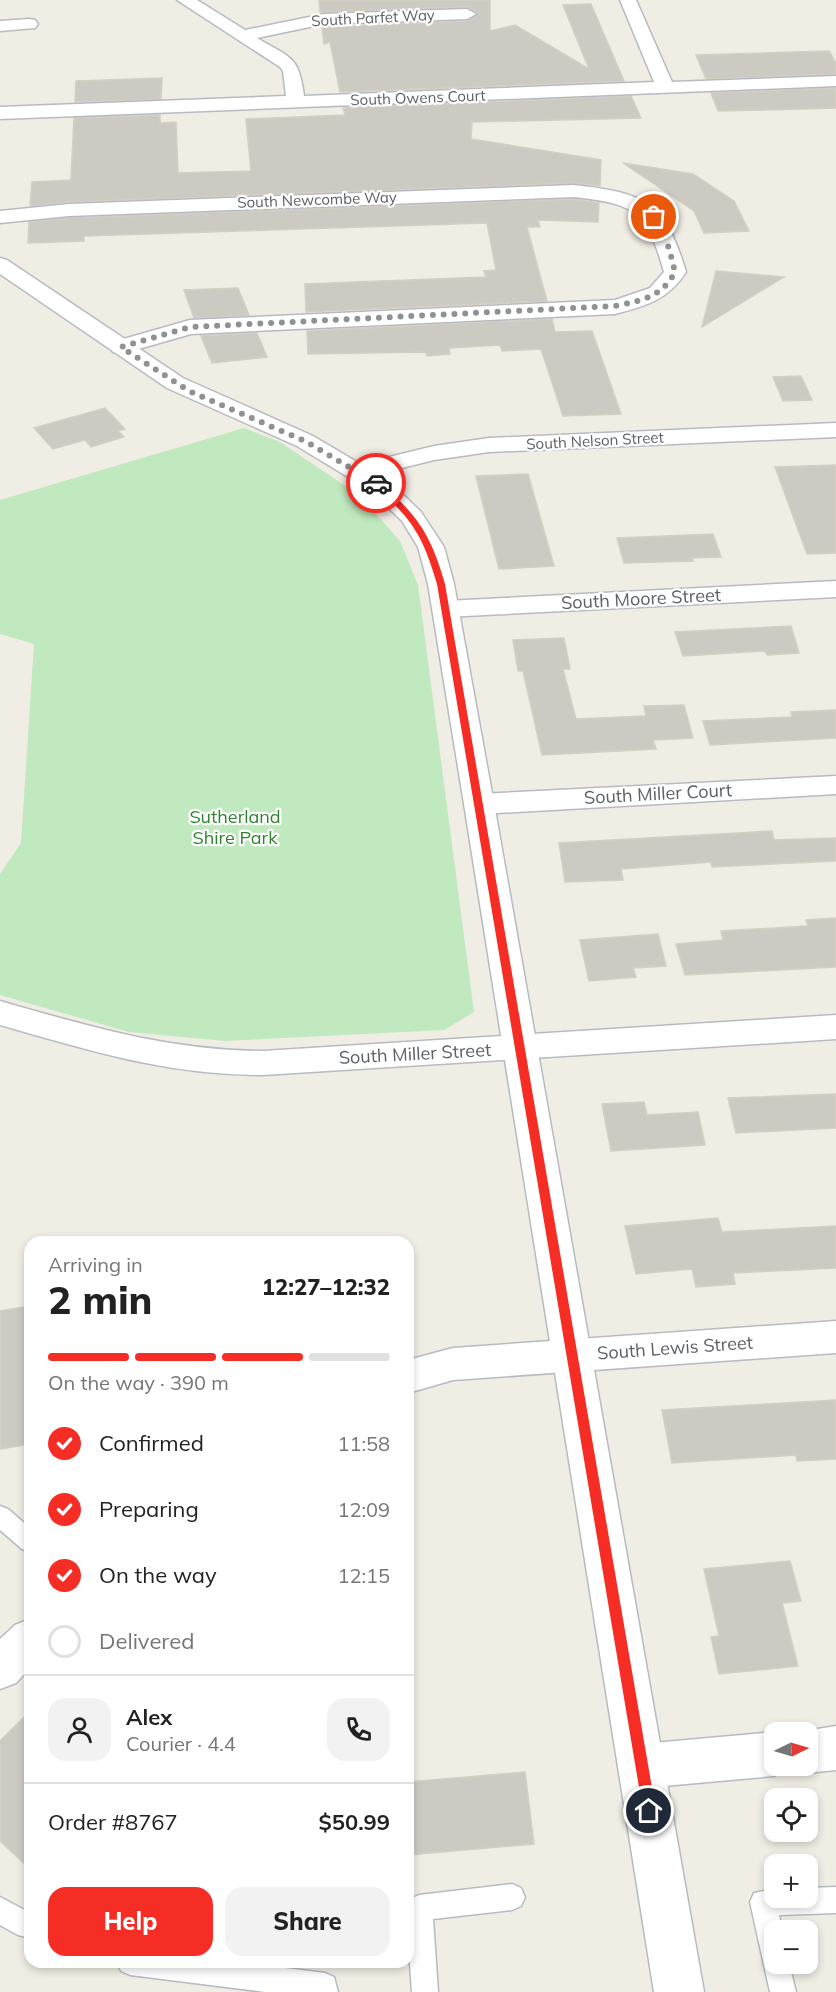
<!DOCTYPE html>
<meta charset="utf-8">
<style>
body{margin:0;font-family:Mulish,sans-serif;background:#f2f2f2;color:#222;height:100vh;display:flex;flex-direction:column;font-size:22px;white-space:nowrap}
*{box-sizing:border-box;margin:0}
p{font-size:20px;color:#767676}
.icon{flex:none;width:33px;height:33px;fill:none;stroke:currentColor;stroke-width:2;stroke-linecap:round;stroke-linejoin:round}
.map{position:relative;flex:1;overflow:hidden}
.panel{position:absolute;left:24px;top:1236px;width:390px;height:732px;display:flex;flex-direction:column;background:#fff;border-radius:18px;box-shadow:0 3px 9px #0003}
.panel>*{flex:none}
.needle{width:39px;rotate:85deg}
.fabs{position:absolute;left:764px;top:1722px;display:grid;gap:12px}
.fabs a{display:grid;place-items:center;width:54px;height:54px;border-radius:12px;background:#fff;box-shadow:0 3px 9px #0003;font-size:30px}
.pin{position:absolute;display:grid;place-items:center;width:51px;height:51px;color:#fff;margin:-26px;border:3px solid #fff;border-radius:50%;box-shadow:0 2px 6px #0007}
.courier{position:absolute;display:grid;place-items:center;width:60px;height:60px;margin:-30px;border:4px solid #f62d25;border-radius:50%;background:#fff;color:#222;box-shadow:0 2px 8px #0007}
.overview em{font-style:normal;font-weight:800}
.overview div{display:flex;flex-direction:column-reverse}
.overview{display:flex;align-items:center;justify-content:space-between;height:102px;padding:0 24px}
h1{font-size:39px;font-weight:800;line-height:45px}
.bar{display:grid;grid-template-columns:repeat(4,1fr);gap:9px 6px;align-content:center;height:72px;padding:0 24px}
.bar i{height:8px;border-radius:4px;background:#e0e0e0}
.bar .on{background:#f62d25}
.bar p{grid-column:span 4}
.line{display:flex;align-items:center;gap:15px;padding:0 24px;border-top:2px solid #e0e0e0}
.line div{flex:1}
.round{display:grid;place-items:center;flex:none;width:63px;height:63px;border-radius:18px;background:#f2f2f2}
ol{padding:0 24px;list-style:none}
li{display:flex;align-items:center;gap:18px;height:66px}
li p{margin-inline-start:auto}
li .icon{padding:6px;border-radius:50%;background:#f62d25;color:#fff;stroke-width:4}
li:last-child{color:#767676}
li i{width:33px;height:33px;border:3px solid #e0e0e0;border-radius:50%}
.action{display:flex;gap:12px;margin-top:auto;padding:12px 24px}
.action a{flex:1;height:69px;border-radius:18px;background:#f62d25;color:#fff;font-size:24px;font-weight:800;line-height:69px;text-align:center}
.action a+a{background:#f2f2f2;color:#222}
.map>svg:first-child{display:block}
.green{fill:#c1e9bf}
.building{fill:#cdcac4;stroke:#d5cfc2;stroke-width:1.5}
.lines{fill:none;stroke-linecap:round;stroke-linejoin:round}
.service-casing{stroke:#b7bbbf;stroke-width:3}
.minor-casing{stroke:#b7bbbf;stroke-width:3}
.tertiary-casing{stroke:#b7bbbf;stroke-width:3}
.service{fill:#fff;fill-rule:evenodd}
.minor{fill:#fff;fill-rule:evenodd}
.tertiary{fill:#fff;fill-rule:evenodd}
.route{fill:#f62d25}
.done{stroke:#909292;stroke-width:6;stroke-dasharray:0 10.8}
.labels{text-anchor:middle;stroke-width:4.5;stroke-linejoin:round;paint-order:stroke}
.far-street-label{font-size:15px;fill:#5c6166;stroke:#fff}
.street-label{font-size:18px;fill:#5c6166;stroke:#fff}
.park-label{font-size:18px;fill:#2e832f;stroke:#fff}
</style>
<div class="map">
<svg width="836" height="1992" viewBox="0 0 836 1992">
<rect width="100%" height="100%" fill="#f0ede5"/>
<path class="green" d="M 244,428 L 280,442 L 359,495 L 400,541 L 418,585 L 474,1012 L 444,1030 L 225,1041 L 129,1032 L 0,995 L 0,874 L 21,843 L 34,644 L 0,634 L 0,500 Z"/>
<path class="building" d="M 319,0 L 490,0 L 490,31 L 515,25 L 589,69 L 563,5 L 591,4 L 624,81 L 340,92 L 330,42 L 324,44 L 322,27 L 467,21 L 478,13 L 467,7 L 320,12 Z
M 829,51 L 836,63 L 836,74 L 706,79 L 696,55 Z
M 162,78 L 161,99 L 75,102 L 76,81 Z
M 836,88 L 836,108 L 806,109 L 718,111 L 711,93 Z
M 631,96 L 641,118 L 472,122 L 471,139 L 601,160 L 600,186 L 574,183 L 69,202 L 30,206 L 32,182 L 71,180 L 74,118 L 160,115 L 160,123 L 176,122 L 178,173 L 251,171 L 246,119 L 345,115 L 343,108 Z
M 623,163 L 693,174 L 734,201 L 749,231 L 704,233 L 694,211 Z
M 574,199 L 599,203 L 598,222 L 538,220 L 540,227 L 527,227 L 547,301 L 306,312 L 305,284 L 486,277 L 484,271 L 496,270 L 487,223 L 84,236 L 84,241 L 28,243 L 29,222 L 69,218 Z
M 716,271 L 784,277 L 702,327 Z
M 238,288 L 249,315 L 194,318 L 184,290 Z
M 552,319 L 555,332 L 592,331 L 621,414 L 563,416 L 541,349 L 502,351 L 500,345 L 449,348 L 450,354 L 427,356 L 426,352 L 308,354 L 307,331 Z
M 257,333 L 267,357 L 212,363 L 201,336 Z
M 801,376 L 812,400 L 783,401 L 773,377 Z
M 105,408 L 125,429 L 118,431 L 124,437 L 91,447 L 85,440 L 53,449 L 34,428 Z
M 836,465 L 836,553 L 807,554 L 775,467 Z
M 528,474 L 554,566 L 499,569 L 476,476 Z
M 713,534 L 721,557 L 692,558 L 693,561 L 624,563 L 617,538 Z
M 791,626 L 799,653 L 767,655 L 765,651 L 683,656 L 675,632 Z
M 564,638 L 570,669 L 563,669 L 576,719 L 646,716 L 644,706 L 684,705 L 693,738 L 653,740 L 656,749 L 542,755 L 523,671 L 518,671 L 513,640 Z
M 836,710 L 836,738 L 710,745 L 703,721 L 792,717 L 791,712 Z
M 772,831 L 774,840 L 836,838 L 836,861 L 712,867 L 711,862 L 621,869 L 623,880 L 565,882 L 559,843 Z
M 836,918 L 836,967 L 685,975 L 676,944 L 723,940 L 721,931 L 808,926 L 806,920 Z
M 658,934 L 666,966 L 633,968 L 636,977 L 589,981 L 580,940 Z
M 836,1094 L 836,1128 L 736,1133 L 728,1098 Z
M 644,1102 L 647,1115 L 698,1112 L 705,1145 L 611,1151 L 602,1104 Z
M 718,1218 L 722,1232 L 836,1226 L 836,1268 L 733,1273 L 735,1284 L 696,1287 L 692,1269 L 636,1274 L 625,1226 Z
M 30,1306 L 30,1444 L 0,1449 L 0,1311 Z
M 836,1400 L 836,1459 L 797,1461 L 796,1455 L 672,1463 L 662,1410 Z
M 790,1561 L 801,1601 L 782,1603 L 798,1666 L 719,1674 L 711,1637 L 719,1636 L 704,1569 Z
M 30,1711 L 30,1869 L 0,1841 L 0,1741 Z
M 525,1772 L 534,1844 L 408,1855 L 408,1782 Z"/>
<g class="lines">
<g class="service-casing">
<path id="service" d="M 0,1506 L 8,1509 L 30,1528 L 30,1552 L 22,1549 L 0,1530 Z
M 512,1884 L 521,1888 L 525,1897 L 521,1906 L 512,1910 L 433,1919 L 438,1992 L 412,1992 L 408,1938 L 410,1899 L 419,1895 Z
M 836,1887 L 836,1913 L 779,1915 L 782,1930 L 774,1930 L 774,1964 L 789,1964 L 796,1992 L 770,1992 L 750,1902 L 754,1893 L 774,1889 L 774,1898 L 807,1898 L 807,1888 Z
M 0,1897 L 30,1913 L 30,1938 L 18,1935 L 0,1925 Z
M 117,1962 L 238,1962 L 325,1973 L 334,1977 L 338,1992 L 265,1992 L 130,1975 L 121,1971 Z"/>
</g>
<g class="minor-casing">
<path id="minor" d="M 177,0 L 197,0 L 245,30 L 324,14 L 467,9 L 476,14 L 467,19 L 324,24 L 257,38 C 290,58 299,55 304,96 L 654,82 L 620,0 L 636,0 L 672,82 L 836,76 L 836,86 L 0,119 L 0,107 L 286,96 L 283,71 L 280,67 Z
M 29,19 L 35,20 L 38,24 L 35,28 L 0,31 L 0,21 Z
M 574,185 C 645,193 665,201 686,272 C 668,300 646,306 615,314 L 191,334 L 121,354 L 113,352 L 110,347 L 113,342 L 190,320 L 615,300 L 650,288 L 664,272 C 647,211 636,204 574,197 L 69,216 L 0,223 L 0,211 L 69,204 Z
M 836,423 L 836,437 L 489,452 L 434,460 L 357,479 L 348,477 L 345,472 L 348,467 L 434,446 L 489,438 Z
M 836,581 L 836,597 L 446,617 L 437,615 L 433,609 L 437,603 L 446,601 Z
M 836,776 L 836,794 L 479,814 L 468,811 L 464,804 L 468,797 L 479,794 Z
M 0,1001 C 92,1027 166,1050 263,1051 L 836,1015 L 836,1039 L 263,1075 C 166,1075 92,1051 0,1025 Z
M 836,1321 L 836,1353 L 453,1380 L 408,1393 L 408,1360 L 453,1348 Z
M 30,1619 L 30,1668 L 16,1683 L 0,1689 L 0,1639 L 15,1625 Z
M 836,1726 L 836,1770 L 807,1773 L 791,1767 L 774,1776 L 642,1788 L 626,1782 L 619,1766 L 626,1750 L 642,1744 L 774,1732 L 774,1766 L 807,1766 L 807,1732 L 799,1732 Z"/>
</g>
<g class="tertiary-casing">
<path id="tertiary" d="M 0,258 L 7,260 L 183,378 L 313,436 L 389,481 L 421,512 L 444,547 L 454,584 L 494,804 L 704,1992 L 654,1992 L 464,804 L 428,584 L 418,547 L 402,521 L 371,491 L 297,446 L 167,388 L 0,274 Z"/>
</g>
<use href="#service" class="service"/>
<use href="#minor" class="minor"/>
<use href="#tertiary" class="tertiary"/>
</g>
<path class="route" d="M 373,482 L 379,482 C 418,515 431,535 445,584 L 656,1811 L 649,1818 L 643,1811 L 437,584 C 423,536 412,518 373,485 Z"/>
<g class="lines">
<path class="done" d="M 376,483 L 305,441 L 189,391 L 121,347 L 190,327 L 615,306 C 641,301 662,297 675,272 L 669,248 L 654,217"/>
</g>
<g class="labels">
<g class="far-street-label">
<text transform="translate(373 18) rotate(-3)" y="5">South Parfet Way</text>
<text transform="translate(418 98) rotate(-2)" y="5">South Owens Court</text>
<text transform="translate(317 200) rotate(-2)" y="5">South Newcombe Way</text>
<text transform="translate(595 441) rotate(-3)" y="5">South Nelson Street</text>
</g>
<g class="street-label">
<text transform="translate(641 599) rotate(-3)" y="6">South Moore Street</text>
<text transform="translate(658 794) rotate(-3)" y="6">South Miller Court</text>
<text transform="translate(415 1054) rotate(-3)" y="6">South Miller Street</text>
<text transform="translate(675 1348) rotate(-4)" y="6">South Lewis Street</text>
</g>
<g class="park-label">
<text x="235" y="823">Sutherland<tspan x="235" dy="21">Shire Park</tspan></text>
</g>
</g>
</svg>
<div class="fabs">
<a><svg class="needle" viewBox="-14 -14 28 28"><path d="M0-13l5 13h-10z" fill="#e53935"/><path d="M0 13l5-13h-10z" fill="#767676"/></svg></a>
<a><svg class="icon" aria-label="locate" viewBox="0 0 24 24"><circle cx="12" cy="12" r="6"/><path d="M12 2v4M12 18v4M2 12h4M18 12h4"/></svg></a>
<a>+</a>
<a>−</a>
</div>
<div class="pin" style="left:654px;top:217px;background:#ea580c"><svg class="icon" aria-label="bag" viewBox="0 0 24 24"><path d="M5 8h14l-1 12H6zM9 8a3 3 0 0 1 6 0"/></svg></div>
<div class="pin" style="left:649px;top:1811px;background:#1f2937"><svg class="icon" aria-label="home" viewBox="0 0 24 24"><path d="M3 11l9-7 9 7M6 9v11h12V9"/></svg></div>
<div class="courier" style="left:376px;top:483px"><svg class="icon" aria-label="car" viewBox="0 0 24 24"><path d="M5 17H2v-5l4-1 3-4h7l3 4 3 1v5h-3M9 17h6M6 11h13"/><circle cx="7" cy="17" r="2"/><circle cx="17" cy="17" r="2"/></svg></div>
<section class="panel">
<div class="overview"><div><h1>2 min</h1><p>Arriving in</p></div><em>12:27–12:32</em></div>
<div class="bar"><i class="on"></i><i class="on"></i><i class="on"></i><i></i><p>On the way · 390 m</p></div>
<ol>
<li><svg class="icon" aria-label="check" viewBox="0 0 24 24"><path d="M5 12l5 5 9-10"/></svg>Confirmed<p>11:58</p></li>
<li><svg class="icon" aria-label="check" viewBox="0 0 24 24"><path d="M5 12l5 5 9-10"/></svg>Preparing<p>12:09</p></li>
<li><svg class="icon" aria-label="check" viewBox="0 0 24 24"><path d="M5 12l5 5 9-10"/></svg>On the way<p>12:15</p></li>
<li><i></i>Delivered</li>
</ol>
<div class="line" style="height:108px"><a class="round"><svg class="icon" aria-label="person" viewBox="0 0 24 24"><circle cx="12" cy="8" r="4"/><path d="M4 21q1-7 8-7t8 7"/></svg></a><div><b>Alex</b><p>Courier · 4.4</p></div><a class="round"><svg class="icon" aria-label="phone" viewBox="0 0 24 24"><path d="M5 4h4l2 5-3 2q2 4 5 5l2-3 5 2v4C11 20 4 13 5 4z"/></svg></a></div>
<div class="line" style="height:78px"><div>Order #8767</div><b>$50.99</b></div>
<div class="action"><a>Help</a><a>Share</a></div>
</section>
</div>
